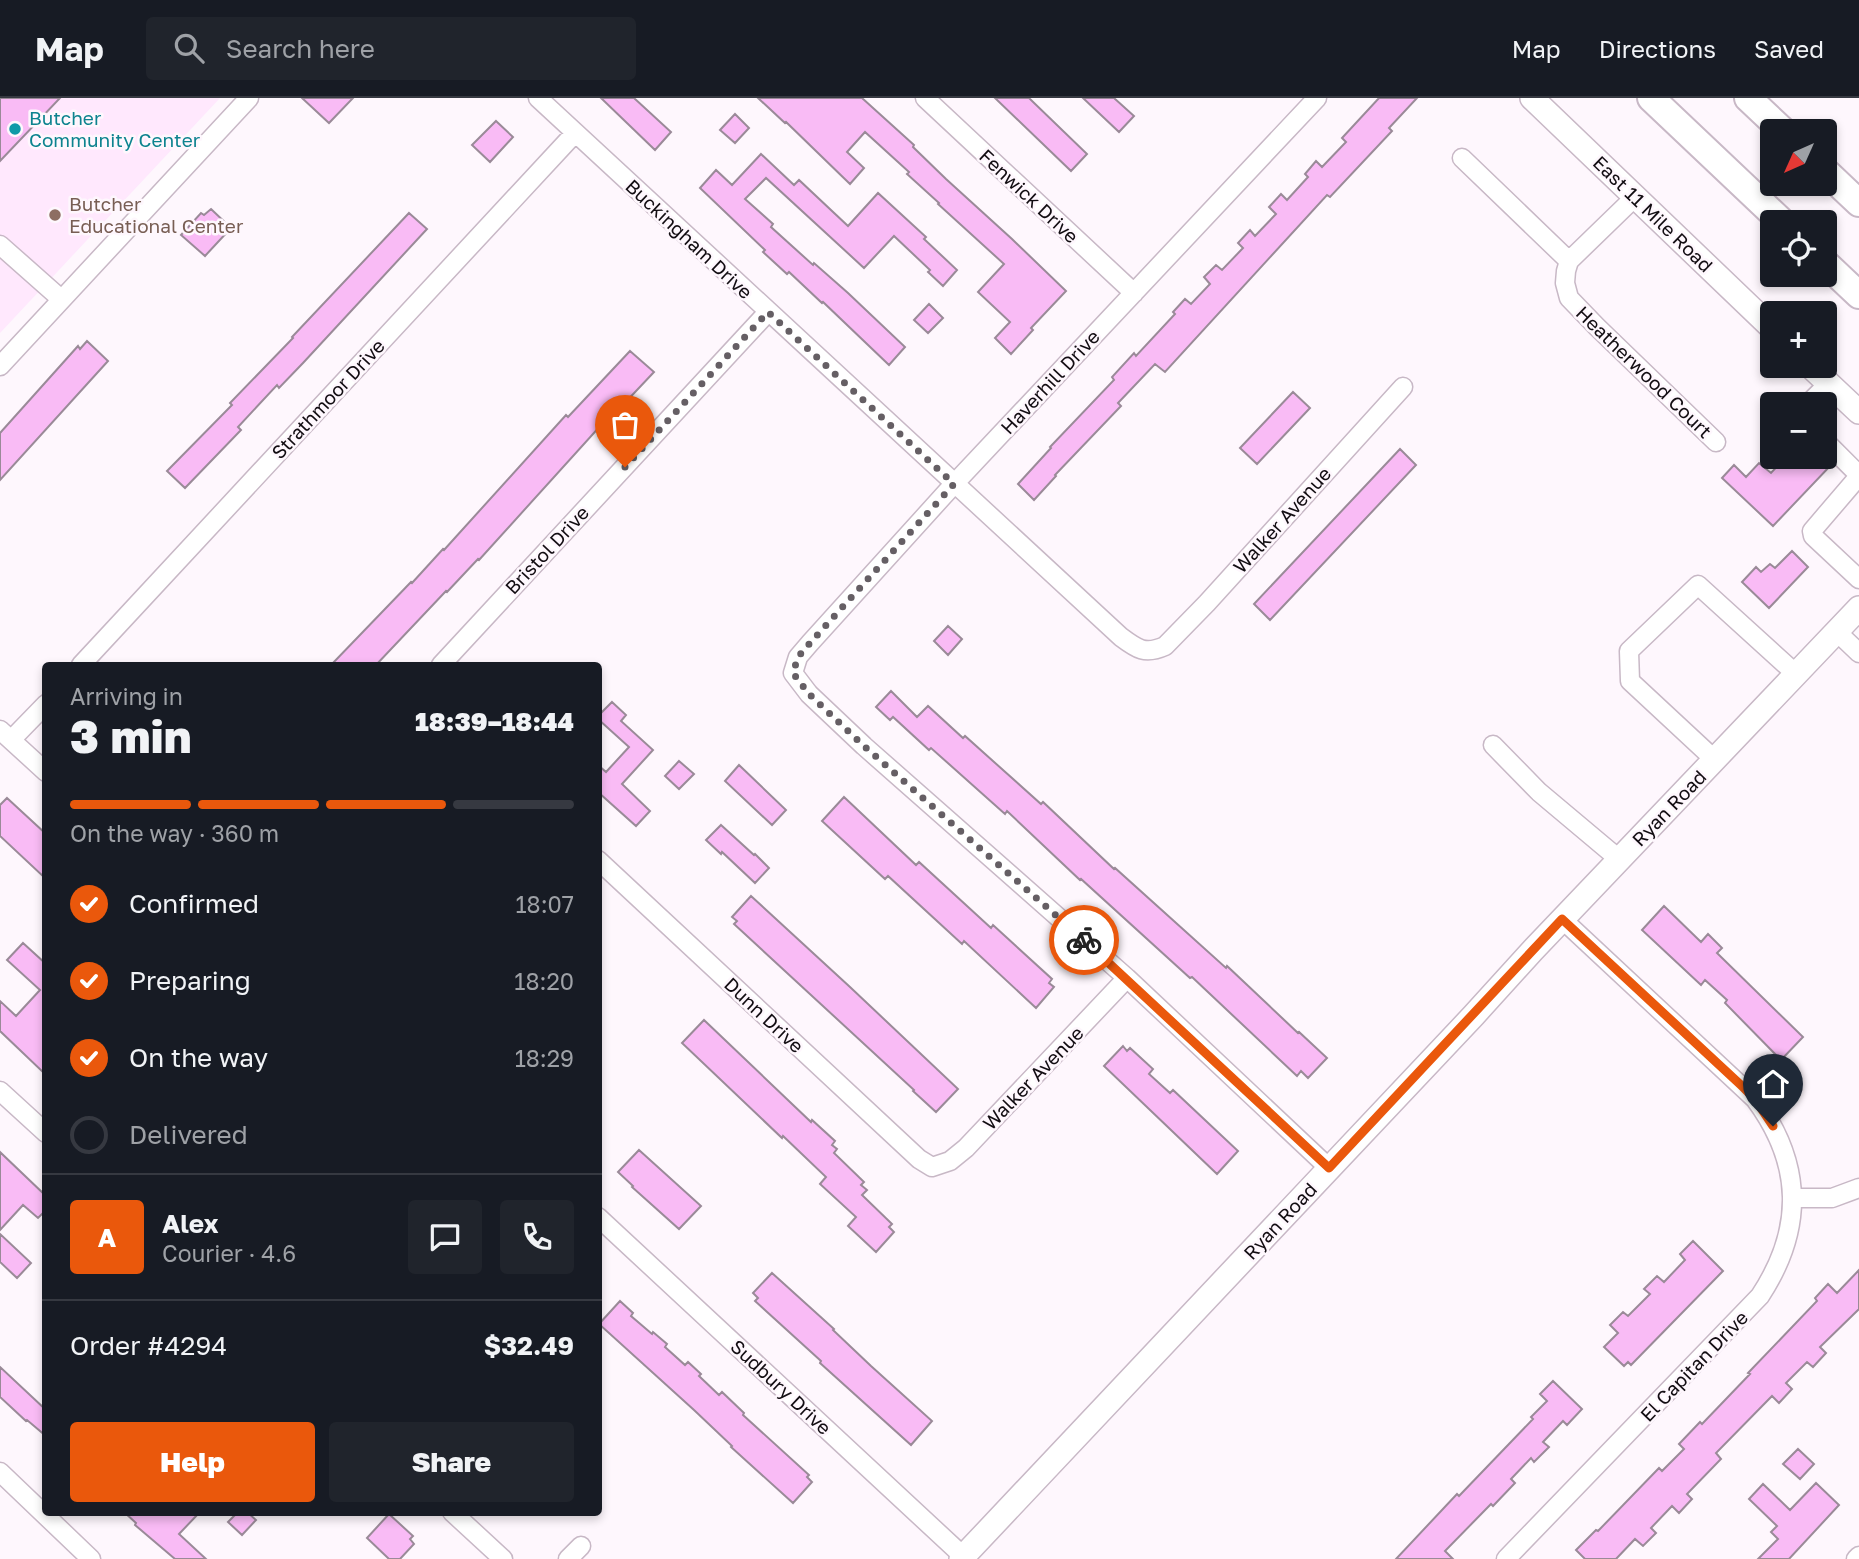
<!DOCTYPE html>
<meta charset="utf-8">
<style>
body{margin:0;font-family:"Golos Text",sans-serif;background:#20242c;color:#f1f3f6;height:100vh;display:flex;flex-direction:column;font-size:26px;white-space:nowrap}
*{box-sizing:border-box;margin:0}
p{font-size:23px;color:#9ea1a6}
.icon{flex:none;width:38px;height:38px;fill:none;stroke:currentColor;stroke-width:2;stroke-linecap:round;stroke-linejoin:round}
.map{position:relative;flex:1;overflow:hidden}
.drawer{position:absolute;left:42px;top:564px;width:560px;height:854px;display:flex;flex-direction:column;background:#171b24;border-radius:7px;box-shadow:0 4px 10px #0003}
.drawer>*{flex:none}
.needle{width:46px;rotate:225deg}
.buttons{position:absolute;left:1760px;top:21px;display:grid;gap:14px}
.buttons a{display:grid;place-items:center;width:77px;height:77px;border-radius:7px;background:#171b24;box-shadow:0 4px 10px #0003;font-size:35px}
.pin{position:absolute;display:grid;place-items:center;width:60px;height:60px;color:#fff;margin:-72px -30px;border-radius:50% 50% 50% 0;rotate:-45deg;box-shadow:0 0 7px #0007}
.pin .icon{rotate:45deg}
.courier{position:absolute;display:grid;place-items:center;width:70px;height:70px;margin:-35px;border:5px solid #ea580c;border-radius:50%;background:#fff;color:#222;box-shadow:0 2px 9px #0007}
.headline em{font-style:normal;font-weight:800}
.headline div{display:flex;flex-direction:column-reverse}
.headline{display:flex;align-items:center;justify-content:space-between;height:119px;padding:0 28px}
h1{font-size:46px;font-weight:800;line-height:52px}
.bar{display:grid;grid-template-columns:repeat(4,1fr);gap:10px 7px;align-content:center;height:84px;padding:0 28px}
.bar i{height:9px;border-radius:5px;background:#363941}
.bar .active{background:#ea580c}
.bar p{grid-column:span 4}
.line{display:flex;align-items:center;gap:18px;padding:0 28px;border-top:2px solid #363941}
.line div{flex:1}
.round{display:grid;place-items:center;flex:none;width:74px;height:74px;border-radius:7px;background:#20242c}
ol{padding:0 28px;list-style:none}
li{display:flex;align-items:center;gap:21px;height:77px}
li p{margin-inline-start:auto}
li .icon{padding:7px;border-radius:50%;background:#ea580c;color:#fff;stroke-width:4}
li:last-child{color:#9ea1a6}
li i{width:38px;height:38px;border:4px solid #363941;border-radius:50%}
.cta{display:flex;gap:14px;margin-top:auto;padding:14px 28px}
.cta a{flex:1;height:80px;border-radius:7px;background:#ea580c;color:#fff;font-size:28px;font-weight:800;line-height:80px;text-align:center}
.cta a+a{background:#20242c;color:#f1f3f6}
header{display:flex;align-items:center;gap:42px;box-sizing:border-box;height:98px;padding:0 35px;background:#171b24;border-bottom:2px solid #363941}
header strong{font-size:33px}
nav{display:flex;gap:38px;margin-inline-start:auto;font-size:24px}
.search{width:490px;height:63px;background:#20242c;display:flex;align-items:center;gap:18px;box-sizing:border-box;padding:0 24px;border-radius:7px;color:#9ea1a6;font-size:26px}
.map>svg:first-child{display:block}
.built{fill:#ffe8fd}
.building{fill:#f9bbf5;stroke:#9a8a98;stroke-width:2}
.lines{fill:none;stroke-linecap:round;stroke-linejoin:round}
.minor-casing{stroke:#c8b8c6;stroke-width:21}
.major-casing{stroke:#c8b8c6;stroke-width:26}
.highway-casing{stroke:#c8b8c6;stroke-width:30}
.minor{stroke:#fff;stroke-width:18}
.major{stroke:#fff;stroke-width:23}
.highway{stroke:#fff;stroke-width:26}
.done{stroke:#655f64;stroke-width:7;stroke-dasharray:0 12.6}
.route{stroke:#ea580c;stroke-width:9}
.culture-dot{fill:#0f9aa8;stroke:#fef7fd;stroke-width:2.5}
.education-dot{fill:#8d6e63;stroke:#fef7fd;stroke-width:2.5}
.labels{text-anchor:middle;stroke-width:5;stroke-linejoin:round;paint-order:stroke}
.culture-label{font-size:19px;fill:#0d838f;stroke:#fef7fd;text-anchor:start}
.street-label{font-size:19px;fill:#120d12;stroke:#fef7fd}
.education-label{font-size:19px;fill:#785e54;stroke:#fef7fd;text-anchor:start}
</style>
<header>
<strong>Map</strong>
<div class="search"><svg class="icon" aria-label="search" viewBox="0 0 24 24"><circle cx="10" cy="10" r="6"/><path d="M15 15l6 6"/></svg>Search here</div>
<nav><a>Map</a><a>Directions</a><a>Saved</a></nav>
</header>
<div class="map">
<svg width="1859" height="1461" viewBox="0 0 1859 1461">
<rect width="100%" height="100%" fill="#fef7fd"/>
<path class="built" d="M 0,0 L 220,0 L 0,235 Z"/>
<path class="building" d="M 0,0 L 60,0 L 0,63 Z
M 302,0 L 353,0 L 329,25 Z
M 601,0 L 634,0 L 671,34 L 655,52 Z
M 758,0 L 862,0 L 914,47 L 913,49 L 946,81 L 1012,141 L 1066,193 L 1031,230 L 1033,232 L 1011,256 L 995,240 L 1010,224 L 978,194 L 1004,166 L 938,106 L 939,105 L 907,76 L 909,74 L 865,34 L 847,54 L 864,70 L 850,86 L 786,24 L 785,25 Z
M 995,0 L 1029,0 L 1087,56 L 1071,73 Z
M 1083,0 L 1114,0 L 1134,18 L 1119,34 Z
M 1379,0 L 1417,0 L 1389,30 L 1392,33 L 1330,99 L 1327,97 L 1165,274 L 1155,266 L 1118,305 L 1121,308 L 1055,377 L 1056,378 L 1034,402 L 1018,386 L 1051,350 L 1050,349 L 1114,282 L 1112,279 L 1134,255 L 1136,258 L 1175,216 L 1173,214 L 1185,201 L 1191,206 L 1210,186 L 1204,179 L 1216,167 L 1222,172 L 1243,150 L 1238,145 L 1250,132 L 1255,138 L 1276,116 L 1269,109 L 1281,96 L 1287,102 L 1308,79 L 1305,76 L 1316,63 L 1322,69 L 1346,44 L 1342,40 Z
M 735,16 L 749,30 L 735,45 L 720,32 Z
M 496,23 L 513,39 L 490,64 L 472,47 Z
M 761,56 L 794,87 L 799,82 L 848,128 L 878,95 L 926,139 L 924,141 L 957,172 L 943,188 L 928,174 L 930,172 L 894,138 L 864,170 L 766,80 L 745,101 L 773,126 L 771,129 L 813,167 L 814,165 L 848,195 L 905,249 L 889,267 L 823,204 L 822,205 L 789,174 L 787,176 L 763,154 L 765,152 L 700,90 L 716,72 L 732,87 Z
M 211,111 L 231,130 L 205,158 L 181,137 L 201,115 L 204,117 Z
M 409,115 L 427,131 L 303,265 L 279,290 L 277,287 L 238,329 L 241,332 L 185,390 L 167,373 L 232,307 L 230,305 L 293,240 L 292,239 Z
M 929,206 L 943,220 L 928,235 L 914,222 Z
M 87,243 L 108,263 L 0,382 L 0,335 L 78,248 L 80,251 Z
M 630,253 L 654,274 L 604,327 L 602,326 L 479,462 L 478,461 L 447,494 L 446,493 L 376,567 L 331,567 L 411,484 L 412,485 L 443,451 L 444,452 L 566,317 L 568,319 Z
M 1293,294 L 1310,310 L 1257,366 L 1240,350 Z
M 1400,351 L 1416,367 L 1270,522 L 1254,506 Z
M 1786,359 L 1825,359 L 1832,366 L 1773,428 L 1722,380 L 1734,367 L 1746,379 L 1759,365 L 1771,375 Z
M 1792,453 L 1808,469 L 1769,510 L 1742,484 L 1756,469 L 1761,474 L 1770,466 L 1775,470 Z
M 948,528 L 962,541 L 948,557 L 934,543 Z
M 891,593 L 917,619 L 928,608 L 963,640 L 965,638 L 1041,706 L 1043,704 L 1114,771 L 1115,770 L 1226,870 L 1227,868 L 1298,935 L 1299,934 L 1327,960 L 1308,980 L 1301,973 L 1297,978 L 1192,879 L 1190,880 L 1081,781 L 1080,782 L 1007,713 L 1005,716 L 931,650 L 929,652 L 893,619 L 890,622 L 876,609 Z
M 612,604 L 626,617 L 621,623 L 653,652 L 622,686 L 650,713 L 636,728 L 598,694 L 598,667 L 606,674 L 629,649 L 598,621 L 598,618 Z
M 679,663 L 694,676 L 679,691 L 665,678 Z
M 739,667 L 786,712 L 772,727 L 725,683 Z
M 844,699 L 916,767 L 919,764 L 991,830 L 993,827 L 1052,881 L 1049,885 L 1054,889 L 1036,910 L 964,843 L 962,846 L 888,778 L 885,781 L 822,723 Z
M 7,700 L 46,736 L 46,781 L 0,738 L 0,707 Z
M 721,727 L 754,757 L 755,756 L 769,770 L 755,785 L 722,754 L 721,756 L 706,742 Z
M 751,798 L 850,889 L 958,991 L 936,1014 L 913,993 L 914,992 L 734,826 L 737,823 L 732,819 Z
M 1664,808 L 1701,844 L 1708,836 L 1722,850 L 1717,855 L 1803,939 L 1781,962 L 1725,905 L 1727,902 L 1705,882 L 1701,887 L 1642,832 Z
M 23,845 L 46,866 L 46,977 L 0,933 L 0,903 L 16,918 L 40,892 L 7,862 Z
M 704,922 L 811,1024 L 812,1022 L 835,1043 L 832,1047 L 837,1051 L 834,1055 L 864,1084 L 861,1087 L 867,1092 L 862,1097 L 892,1126 L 889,1129 L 894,1134 L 876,1154 L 848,1128 L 856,1119 L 820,1086 L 826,1079 L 783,1038 L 782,1040 L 682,945 Z
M 1123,948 L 1127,953 L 1130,950 L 1153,971 L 1149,976 L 1170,995 L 1173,992 L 1238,1053 L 1217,1076 L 1104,968 Z
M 639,1052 L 701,1108 L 679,1131 L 632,1089 L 633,1088 L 618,1074 Z
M 0,1054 L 46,1098 L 46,1112 L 38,1120 L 23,1107 L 0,1132 Z
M 0,1136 L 31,1165 L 17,1180 L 0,1164 Z
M 1693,1143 L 1723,1173 L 1631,1267 L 1628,1264 L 1624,1268 L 1604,1249 L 1618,1235 L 1610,1227 L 1623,1214 L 1628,1218 L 1650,1196 L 1644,1191 L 1657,1178 L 1664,1184 L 1685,1162 L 1680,1156 Z
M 1859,1172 L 1859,1211 L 1820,1249 L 1826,1255 L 1813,1269 L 1807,1264 L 1786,1285 L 1792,1291 L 1779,1305 L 1772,1298 L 1716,1355 L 1721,1361 L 1687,1396 L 1692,1401 L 1679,1415 L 1672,1408 L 1651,1430 L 1656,1435 L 1643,1448 L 1635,1441 L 1616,1461 L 1585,1461 L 1576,1452 L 1596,1432 L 1598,1433 L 1659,1370 L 1662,1373 L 1684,1351 L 1679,1346 L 1700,1324 L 1702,1326 L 1750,1276 L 1748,1275 L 1817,1203 L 1815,1200 L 1828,1186 L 1837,1195 Z
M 772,1175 L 834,1231 L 833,1232 L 871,1268 L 932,1323 L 911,1347 L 820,1265 L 821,1263 L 755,1203 L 758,1200 L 753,1195 Z
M 620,1203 L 633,1215 L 631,1218 L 652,1236 L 653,1234 L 667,1246 L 665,1249 L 685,1267 L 688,1264 L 701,1276 L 699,1278 L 719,1297 L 722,1294 L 744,1315 L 743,1317 L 809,1377 L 807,1379 L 812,1384 L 793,1405 L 731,1349 L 732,1348 L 694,1312 L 599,1226 Z
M 0,1269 L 46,1312 L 46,1338 L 27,1322 L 26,1323 L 0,1299 Z
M 1553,1283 L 1582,1311 L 1567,1327 L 1563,1323 L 1543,1344 L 1549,1349 L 1534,1364 L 1531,1360 L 1511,1381 L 1515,1385 L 1493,1408 L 1491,1406 L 1445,1453 L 1453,1461 L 1396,1461 L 1457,1396 L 1459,1398 L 1533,1321 L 1531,1319 L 1547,1303 L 1540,1296 Z
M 1798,1351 L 1814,1366 L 1800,1381 L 1783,1366 Z
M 1816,1385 L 1839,1407 L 1789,1461 L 1758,1461 L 1778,1441 L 1771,1434 L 1777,1428 L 1749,1401 L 1763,1386 L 1790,1412 Z
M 124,1414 L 200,1414 L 179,1436 L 206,1461 L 175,1461 L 135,1427 L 136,1425 Z
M 238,1414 L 247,1414 L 256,1422 L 242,1437 L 228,1424 Z
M 389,1416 L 413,1438 L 410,1441 L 414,1446 L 400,1461 L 389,1461 L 367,1440 Z"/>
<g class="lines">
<g class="minor-casing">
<path id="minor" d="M 538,0 L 1121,539 C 1137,551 1145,557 1165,548 L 1207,505 L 1403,289
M 925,0 L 1134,195
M 1317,0 L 954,386 L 810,545 L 798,559 L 793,575 L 809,596 L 864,648 L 1127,880 L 1329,1070
M 1462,60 L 1569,163
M 1635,99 L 1569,163 L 1566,173 L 1565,185 L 1569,200 L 1597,229 L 1716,344
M 0,147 L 61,201
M 0,268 L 249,0
M 1808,306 L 1829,285
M 1825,343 L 1859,377
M 1859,378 L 1812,433 L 1813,438 L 1859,481
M 1837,534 L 1859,555
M 81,567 L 575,35
M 441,567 L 768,214
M 0,632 L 46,674
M 11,642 L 46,606
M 1493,647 L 1539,694 L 1620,762
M 1715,662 L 1630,583 L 1629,553 L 1698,487 L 1796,576
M 598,762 L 919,1061 L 932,1069 L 950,1063 L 966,1050 L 1127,880
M 0,993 L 46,1035
M 1792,1100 L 1832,1100 L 1859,1090
M 598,1119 L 963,1458
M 0,1374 L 91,1461
M 452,1414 L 503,1461
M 568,1461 L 581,1448
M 1506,1461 L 1760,1198 C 1804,1131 1803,1066 1755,1001 L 1562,821
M 1856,1461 L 1859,1458"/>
</g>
<g class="major-casing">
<path id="major" d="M 1532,0 L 1773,231
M 1810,268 L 1859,314
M 961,1461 L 1474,917 L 1533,852 L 1859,510"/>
</g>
<g class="highway-casing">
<path id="highway" d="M 1651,0 L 1782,124
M 1748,0 L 1783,33
M 1825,73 L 1859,105
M 1825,165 L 1859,197"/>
</g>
<use href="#minor" class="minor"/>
<use href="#major" class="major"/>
<use href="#highway" class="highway"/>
</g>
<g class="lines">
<path class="done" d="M 625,369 L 768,214 L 954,386 L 810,545 L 798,559 L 793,575 L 809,596 L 864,648 L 1084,842"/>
<path class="route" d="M 1084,842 L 1329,1070 L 1562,821 L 1743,989 L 1755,1001 L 1773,1028"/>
</g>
<circle class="culture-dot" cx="15" cy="31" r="7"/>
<circle class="education-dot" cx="55" cy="117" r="7"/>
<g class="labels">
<g class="culture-label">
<text x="29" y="27">Butcher<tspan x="29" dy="22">Community Center</tspan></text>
</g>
<g class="street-label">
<text transform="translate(1029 98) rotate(43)" y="7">Fenwick Drive</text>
<text transform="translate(1653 116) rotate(44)" y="7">East 11 Mile Road</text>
<text transform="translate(689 141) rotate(43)" y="7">Buckingham Drive</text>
<text transform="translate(1644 274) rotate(44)" y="7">Heatherwood Court</text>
<text transform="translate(1050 284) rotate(-47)" y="7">Haverhill Drive</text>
<text transform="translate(328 301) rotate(-47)" y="7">Strathmoor Drive</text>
<text transform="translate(1282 422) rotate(-48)" y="7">Walker Avenue</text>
<text transform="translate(547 452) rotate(-47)" y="7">Bristol Drive</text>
<text transform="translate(1669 710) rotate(-46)" y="7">Ryan Road</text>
<text transform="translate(764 917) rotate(43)" y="7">Dunn Drive</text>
<text transform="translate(1033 980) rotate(-46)" y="7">Walker Avenue</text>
<text transform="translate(1280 1123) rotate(-47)" y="7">Ryan Road</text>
<text transform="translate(1694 1268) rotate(-46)" y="7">El Capitan Drive</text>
<text transform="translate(781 1289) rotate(43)" y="7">Sudbury Drive</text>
</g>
<g class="education-label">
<text x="69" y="113">Butcher<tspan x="69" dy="22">Educational Center</tspan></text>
</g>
</g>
</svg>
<div class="buttons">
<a><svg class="needle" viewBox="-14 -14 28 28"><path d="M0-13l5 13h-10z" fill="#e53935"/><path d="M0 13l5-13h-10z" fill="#9ea1a6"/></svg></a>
<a><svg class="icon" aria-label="locate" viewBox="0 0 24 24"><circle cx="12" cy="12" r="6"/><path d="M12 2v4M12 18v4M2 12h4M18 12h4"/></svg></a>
<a>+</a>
<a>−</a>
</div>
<div class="pin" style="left:625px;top:369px;background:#ea580c"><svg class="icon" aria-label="bag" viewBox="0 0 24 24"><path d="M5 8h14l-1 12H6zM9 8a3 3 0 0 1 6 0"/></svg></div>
<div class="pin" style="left:1773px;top:1028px;background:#1f2937"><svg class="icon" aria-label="home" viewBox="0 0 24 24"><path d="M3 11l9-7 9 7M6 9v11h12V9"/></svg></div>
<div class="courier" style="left:1084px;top:842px"><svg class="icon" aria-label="bike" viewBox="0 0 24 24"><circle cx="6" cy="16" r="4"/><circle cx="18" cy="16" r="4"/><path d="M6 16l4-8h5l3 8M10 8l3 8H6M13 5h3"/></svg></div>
<section class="drawer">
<div class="headline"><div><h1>3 min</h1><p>Arriving in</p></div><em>18:39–18:44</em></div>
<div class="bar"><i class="active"></i><i class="active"></i><i class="active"></i><i></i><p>On the way · 360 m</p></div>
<ol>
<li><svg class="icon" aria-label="check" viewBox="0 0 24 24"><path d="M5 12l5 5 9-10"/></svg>Confirmed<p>18:07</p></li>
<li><svg class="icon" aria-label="check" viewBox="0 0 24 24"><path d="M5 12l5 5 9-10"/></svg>Preparing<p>18:20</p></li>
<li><svg class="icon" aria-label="check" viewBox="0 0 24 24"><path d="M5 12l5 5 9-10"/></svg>On the way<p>18:29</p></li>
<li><i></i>Delivered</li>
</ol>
<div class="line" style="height:126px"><b class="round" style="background:#ea580c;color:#fff">A</b><div><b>Alex</b><p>Courier · 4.6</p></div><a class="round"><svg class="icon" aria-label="chat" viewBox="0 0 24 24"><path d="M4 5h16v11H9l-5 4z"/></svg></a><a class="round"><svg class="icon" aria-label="phone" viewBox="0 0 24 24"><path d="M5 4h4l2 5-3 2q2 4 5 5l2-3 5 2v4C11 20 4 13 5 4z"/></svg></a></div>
<div class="line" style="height:91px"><div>Order #4294</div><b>$32.49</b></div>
<div class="cta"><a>Help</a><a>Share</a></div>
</section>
</div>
